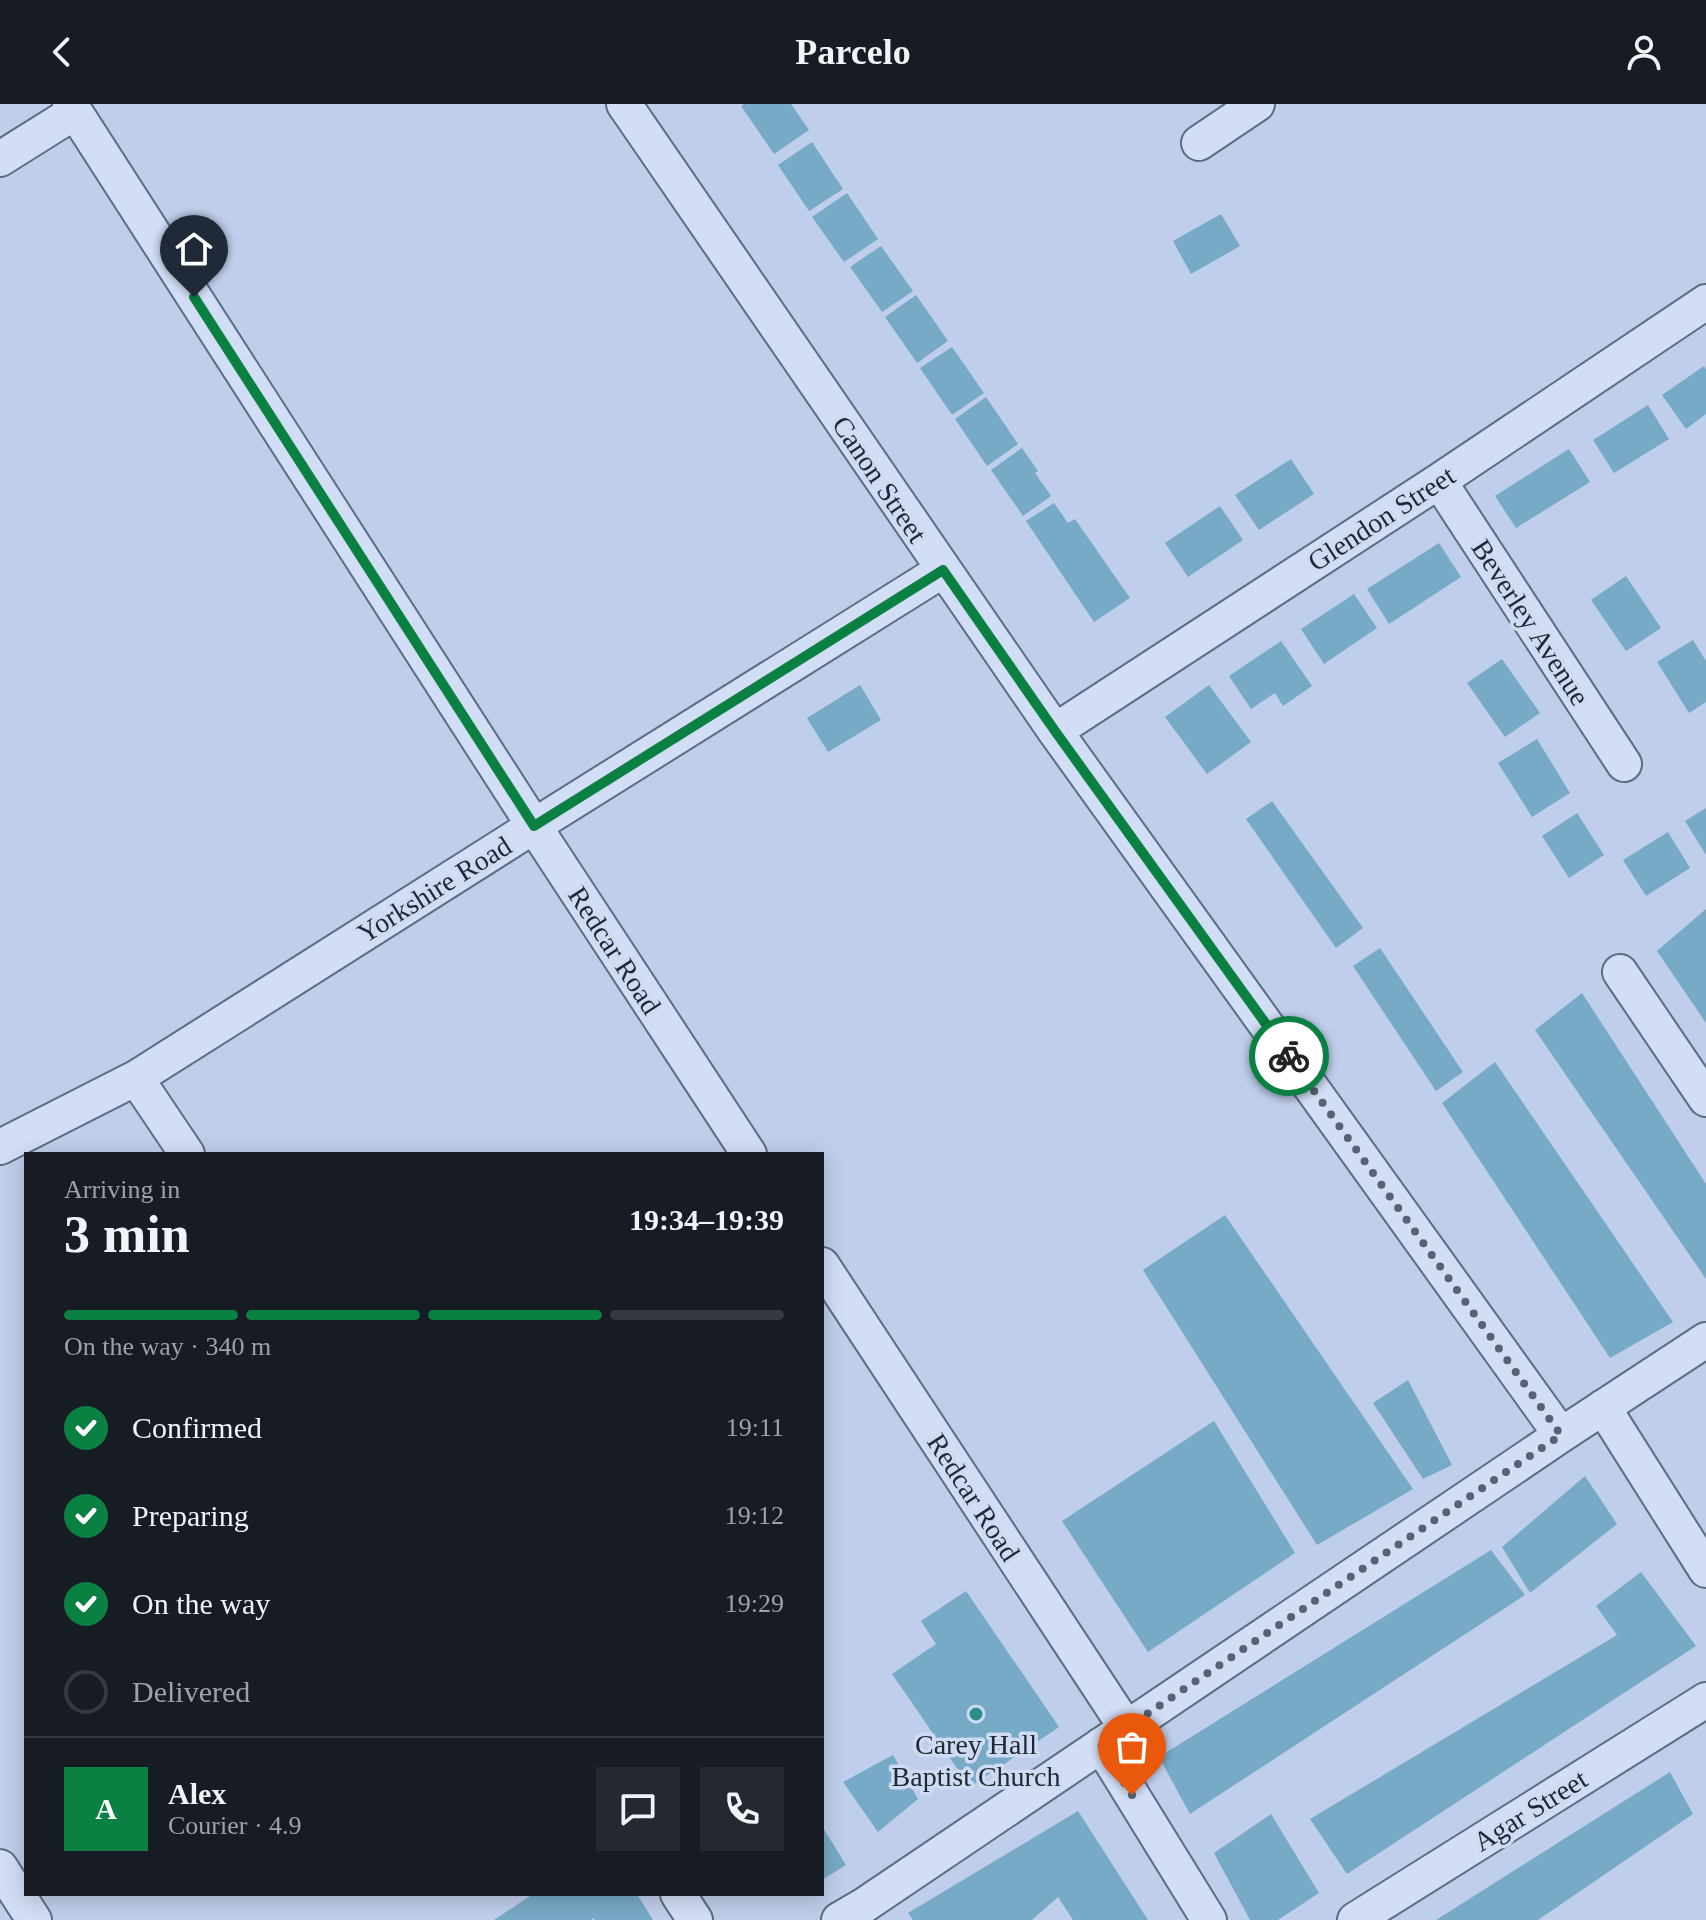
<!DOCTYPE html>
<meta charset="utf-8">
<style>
body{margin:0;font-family:Georgia,serif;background:#242831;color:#f1f3f6;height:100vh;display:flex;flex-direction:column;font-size:30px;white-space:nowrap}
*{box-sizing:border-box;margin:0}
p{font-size:26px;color:#9ea1a6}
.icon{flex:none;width:44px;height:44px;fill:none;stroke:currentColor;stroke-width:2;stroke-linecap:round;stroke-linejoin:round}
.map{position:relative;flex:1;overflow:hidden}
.panel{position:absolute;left:24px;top:1048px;width:800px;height:744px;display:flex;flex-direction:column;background:#171b24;border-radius:0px;box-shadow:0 4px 20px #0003}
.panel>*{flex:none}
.pin{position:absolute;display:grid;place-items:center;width:68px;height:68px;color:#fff;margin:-82px -34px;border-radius:50% 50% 50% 0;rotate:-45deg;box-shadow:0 0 8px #0007}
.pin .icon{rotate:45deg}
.courier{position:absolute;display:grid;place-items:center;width:80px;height:80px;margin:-40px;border:6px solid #0b8043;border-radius:50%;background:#fff;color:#222;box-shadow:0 2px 10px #0007}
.summary em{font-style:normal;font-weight:700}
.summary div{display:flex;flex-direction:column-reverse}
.summary{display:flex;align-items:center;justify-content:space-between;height:136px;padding:0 40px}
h1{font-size:52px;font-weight:700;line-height:60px}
.bar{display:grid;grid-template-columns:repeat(4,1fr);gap:12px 8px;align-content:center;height:96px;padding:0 40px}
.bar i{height:10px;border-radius:6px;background:#363941}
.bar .on{background:#0b8043}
.bar p{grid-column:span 4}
.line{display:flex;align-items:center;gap:20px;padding:0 40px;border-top:2px solid #363941}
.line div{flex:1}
.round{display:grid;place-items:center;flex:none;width:84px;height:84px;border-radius:0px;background:#242831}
ol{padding:0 40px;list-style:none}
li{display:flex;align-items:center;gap:24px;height:88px}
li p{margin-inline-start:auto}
li .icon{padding:8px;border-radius:50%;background:#0b8043;color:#fff;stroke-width:4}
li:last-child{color:#9ea1a6}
li i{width:44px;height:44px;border:4px solid #363941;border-radius:50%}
header{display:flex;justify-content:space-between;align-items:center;height:104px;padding:0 40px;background:#171b24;font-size:36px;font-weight:700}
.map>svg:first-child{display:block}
.building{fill:#77aac7}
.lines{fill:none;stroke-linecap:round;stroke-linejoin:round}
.street-casing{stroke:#596e82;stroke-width:38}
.street{stroke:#d2def6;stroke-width:34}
.done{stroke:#556373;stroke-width:8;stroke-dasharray:0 14.4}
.route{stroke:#0b8043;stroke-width:10}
.poi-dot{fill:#2c8e89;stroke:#cedbf3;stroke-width:3}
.labels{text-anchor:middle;stroke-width:7;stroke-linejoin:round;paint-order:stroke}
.street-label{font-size:28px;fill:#1c2933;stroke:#cedbf3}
.poi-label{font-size:28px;fill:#1c2933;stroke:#cedbf3}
</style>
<header><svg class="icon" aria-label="back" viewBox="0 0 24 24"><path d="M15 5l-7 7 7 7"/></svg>Parcelo<svg class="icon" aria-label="person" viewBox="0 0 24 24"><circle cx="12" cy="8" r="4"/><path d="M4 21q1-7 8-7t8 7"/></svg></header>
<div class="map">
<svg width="1706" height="1816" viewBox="0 0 1706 1816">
<rect width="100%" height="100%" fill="#bfceeb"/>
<path class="building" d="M 744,0 L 791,0 L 809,26 L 774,50 L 741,2 Z
M 812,38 L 843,85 L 809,107 L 778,61 Z
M 847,89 L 878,135 L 844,158 L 812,113 Z
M 1221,110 L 1240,142 L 1191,170 L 1173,137 Z
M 881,142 L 913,187 L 882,208 L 850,163 Z
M 916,191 L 948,237 L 917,259 L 885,213 Z
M 952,243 L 984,289 L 952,311 L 920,264 Z
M 1704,262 L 1706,265 L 1706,310 L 1686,325 L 1662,291 Z
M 986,293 L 1018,340 L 987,362 L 955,315 Z
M 1648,301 L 1669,335 L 1614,369 L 1593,336 Z
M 1022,344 L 1038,367 L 1035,369 L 1051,392 L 1023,412 L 991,366 Z
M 1569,345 L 1590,378 L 1516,424 L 1495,392 Z
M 1291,355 L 1314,390 L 1259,426 L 1235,391 Z
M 1054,399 L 1068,419 L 1075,415 L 1130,494 L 1094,518 L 1026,417 Z
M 1220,402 L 1243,436 L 1188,473 L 1165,439 Z
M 1439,439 L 1461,473 L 1389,520 L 1367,485 Z
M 1626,472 L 1661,524 L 1626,547 L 1591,496 Z
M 1354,490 L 1377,524 L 1324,560 L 1301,525 Z
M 1693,536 L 1706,557 L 1706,598 L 1689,609 L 1657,558 Z
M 1281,537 L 1312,582 L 1283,602 L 1275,589 L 1251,605 L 1229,572 Z
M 1502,555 L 1540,609 L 1505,633 L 1467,579 Z
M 860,581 L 881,616 L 828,648 L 807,614 Z
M 1209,581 L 1251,638 L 1207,670 L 1165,613 Z
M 1537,635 L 1570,689 L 1532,713 L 1498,659 Z
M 1272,697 L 1363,824 L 1336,844 L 1246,715 Z
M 1706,704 L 1706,751 L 1685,717 Z
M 1577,709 L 1604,751 L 1569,774 L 1542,732 Z
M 1668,728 L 1690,764 L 1646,792 L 1623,756 Z
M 1706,805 L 1706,919 L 1657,847 Z
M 1380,844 L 1463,968 L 1436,987 L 1353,862 Z
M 1582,889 L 1706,1080 L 1706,1175 L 1535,926 Z
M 1495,958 L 1673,1218 L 1610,1254 L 1442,999 Z
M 1225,1111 L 1413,1385 L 1317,1441 L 1143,1166 Z
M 1408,1276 L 1452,1361 L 1423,1375 L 1373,1299 Z
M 1214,1317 L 1295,1449 L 1148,1548 L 1062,1417 Z
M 1585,1372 L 1617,1420 L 1530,1489 L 1502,1443 Z
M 1491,1446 L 1525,1491 L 1190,1710 L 1159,1653 Z
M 1641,1468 L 1696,1542 L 1347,1770 L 1310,1715 L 1617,1531 L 1596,1502 Z
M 966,1487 L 1059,1623 L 970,1683 L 892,1570 L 936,1540 L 921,1517 Z
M 893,1651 L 918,1695 L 878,1728 L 843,1678 Z
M 1670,1668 L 1693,1710 L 1538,1816 L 1436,1816 Z
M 1078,1707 L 1148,1816 L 1073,1816 L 1058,1793 L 1032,1816 L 913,1816 L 908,1809 Z
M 1271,1710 L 1319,1789 L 1278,1816 L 1250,1816 L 1214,1749 Z
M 822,1722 L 846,1761 L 822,1776 Z
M 533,1790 L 637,1790 L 653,1816 L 595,1816 L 594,1814 L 591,1816 L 494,1816 Z"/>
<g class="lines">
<g class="street-casing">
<path id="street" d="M 70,0 L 534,722 L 749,1050
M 624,0 L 1055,627 L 1561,1331
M 1199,39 L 1257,0
M 0,55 L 75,8
M 1439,377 L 1624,660
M 1055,627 L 1439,377 L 1706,198
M 1620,868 L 1706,995
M 136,974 L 187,1050
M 0,1043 L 136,974 L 534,722 L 943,466
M 822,1161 L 1127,1625
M 1603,1303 L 1706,1466
M 1101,1641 L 1209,1816
M 0,1763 L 34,1816
M 678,1790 L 695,1816
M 839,1816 L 863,1802 L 1561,1331 L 1706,1236
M 1355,1816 L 1706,1596"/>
</g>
<use href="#street" class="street"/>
</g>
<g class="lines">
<path class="done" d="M 1132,1691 L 1101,1641 L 1561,1331 L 1289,952"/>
<path class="route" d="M 194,193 L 534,722 L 943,466 L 1055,627 L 1289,952"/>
</g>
<circle class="poi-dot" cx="976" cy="1610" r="8"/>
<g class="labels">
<g class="street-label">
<text transform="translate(880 375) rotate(56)" y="10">Canon Street</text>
<text transform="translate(1381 414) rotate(-33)" y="10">Glendon Street</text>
<text transform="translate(1531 518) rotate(57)" y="10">Beverley Avenue</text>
<text transform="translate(434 785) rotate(-32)" y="10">Yorkshire Road</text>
<text transform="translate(615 846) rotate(57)" y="10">Redcar Road</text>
<text transform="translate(974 1393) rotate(57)" y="10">Redcar Road</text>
<text transform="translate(1530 1706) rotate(-32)" y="10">Agar Street</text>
</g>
<g class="poi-label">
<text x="976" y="1650">Carey Hall<tspan x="976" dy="32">Baptist Church</tspan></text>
</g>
</g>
</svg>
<div class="pin" style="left:1132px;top:1691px;background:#ea580c"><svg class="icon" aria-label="bag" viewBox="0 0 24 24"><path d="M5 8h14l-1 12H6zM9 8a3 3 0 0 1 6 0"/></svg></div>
<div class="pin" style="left:194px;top:193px;background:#1f2937"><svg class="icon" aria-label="home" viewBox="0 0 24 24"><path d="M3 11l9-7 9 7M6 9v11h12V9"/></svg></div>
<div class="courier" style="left:1289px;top:952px"><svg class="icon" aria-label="bike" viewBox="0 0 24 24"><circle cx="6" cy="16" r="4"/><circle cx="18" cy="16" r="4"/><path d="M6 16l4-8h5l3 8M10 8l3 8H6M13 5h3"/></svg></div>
<section class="panel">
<div class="summary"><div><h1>3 min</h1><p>Arriving in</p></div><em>19:34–19:39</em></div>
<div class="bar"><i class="on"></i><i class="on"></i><i class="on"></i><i></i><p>On the way · 340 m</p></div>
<ol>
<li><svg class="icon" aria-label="check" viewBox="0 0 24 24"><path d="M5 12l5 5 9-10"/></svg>Confirmed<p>19:11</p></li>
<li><svg class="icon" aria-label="check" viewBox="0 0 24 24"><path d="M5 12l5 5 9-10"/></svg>Preparing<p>19:12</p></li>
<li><svg class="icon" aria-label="check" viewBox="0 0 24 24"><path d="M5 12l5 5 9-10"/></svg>On the way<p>19:29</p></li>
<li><i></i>Delivered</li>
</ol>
<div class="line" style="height:144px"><b class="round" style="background:#0b8043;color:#fff">A</b><div><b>Alex</b><p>Courier · 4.9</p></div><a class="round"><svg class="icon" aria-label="chat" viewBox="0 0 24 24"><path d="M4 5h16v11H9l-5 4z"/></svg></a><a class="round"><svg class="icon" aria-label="phone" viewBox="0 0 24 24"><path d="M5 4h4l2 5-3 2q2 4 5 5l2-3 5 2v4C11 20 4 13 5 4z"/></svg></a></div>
</section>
</div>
